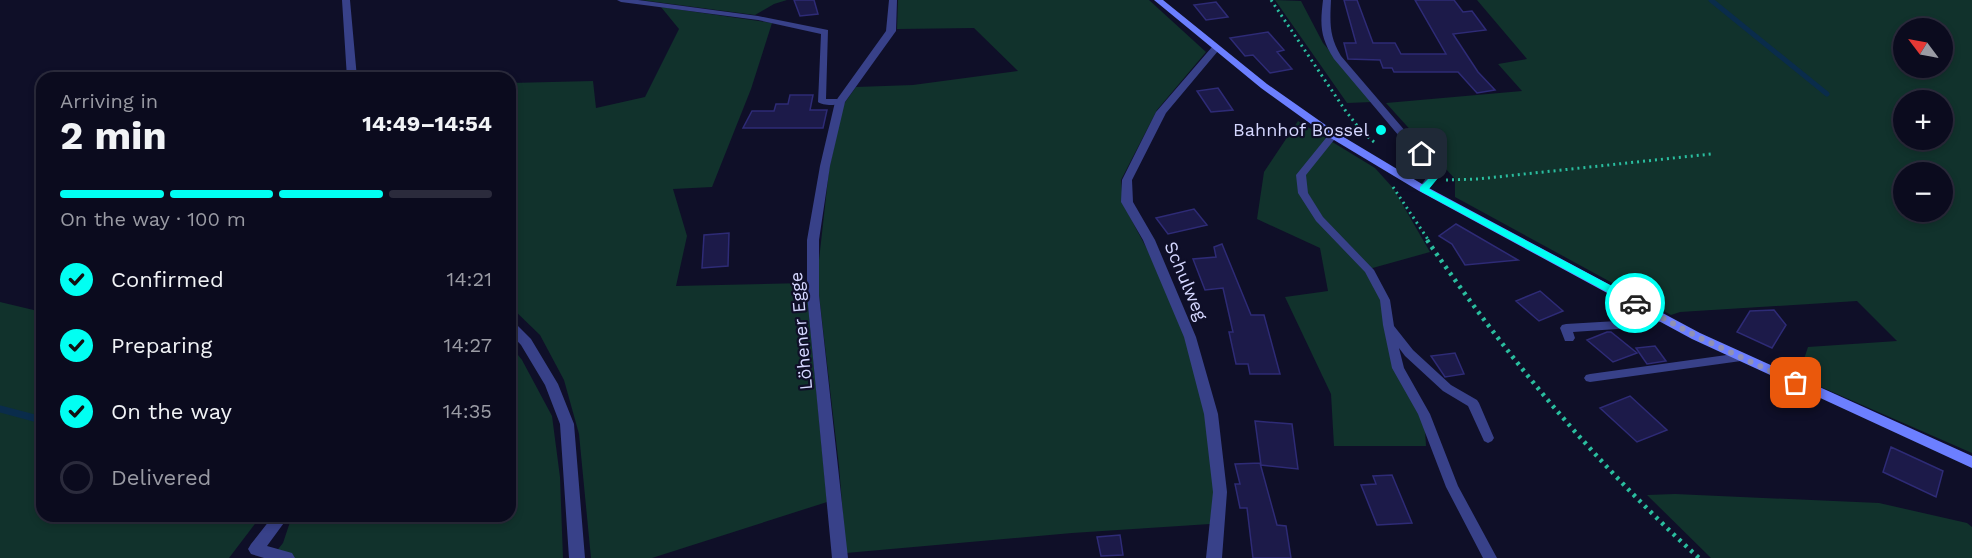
<!DOCTYPE html>
<meta charset="utf-8">
<style>
body{margin:0;font-family:"Work Sans",sans-serif;background:#19192b;color:#f1f3f6;height:100vh;display:flex;flex-direction:column;font-size:22px;white-space:nowrap}
*{box-sizing:border-box;margin:0}
p{font-size:20px;color:#9a9ba4}
.icon{flex:none;width:33px;height:33px;fill:none;stroke:currentColor;stroke-width:2;stroke-linecap:round;stroke-linejoin:round}
.map{position:relative;flex:1;overflow:hidden}
.panel{position:absolute;left:36px;top:72px;width:480px;height:450px;display:flex;flex-direction:column;background:#0b0b1e;border-radius:18px;box-shadow:0 3px 9px #0003,0 0 0 2px #2b2b3c}
.panel>*{flex:none}
.needle{width:39px;rotate:302deg}
.buttons{position:absolute;left:1893px;top:18px;display:grid;gap:12px}
.buttons a{display:grid;place-items:center;width:60px;height:60px;border-radius:50%;background:#0b0b1e;box-shadow:0 3px 9px #0003,0 0 0 2px #2b2b3c;font-size:30px}
.pin{position:absolute;display:grid;place-items:center;width:51px;height:51px;color:#fff;margin:-26px;border-radius:12px;box-shadow:0 3px 9px #0006}
.courier{position:absolute;display:grid;place-items:center;width:60px;height:60px;margin:-30px;border:4px solid #01fff2;border-radius:50%;background:#fff;color:#222;box-shadow:0 2px 8px #0007}
.head em{font-style:normal;font-weight:700}
.head div{display:flex;flex-direction:column-reverse}
.head{display:flex;align-items:center;justify-content:space-between;height:102px;padding:0 24px}
h1{font-size:39px;font-weight:700;line-height:45px}
.bar{display:grid;grid-template-columns:repeat(4,1fr);gap:9px 6px;align-content:center;height:72px;padding:0 24px}
.bar i{height:8px;border-radius:4px;background:#2b2b3c}
.bar .current{background:#01fff2}
.bar p{grid-column:span 4}
ol{padding:0 24px;list-style:none}
li{display:flex;align-items:center;gap:18px;height:66px}
li p{margin-inline-start:auto}
li .icon{padding:6px;border-radius:50%;background:#01fff2;color:#111;stroke-width:4}
li:last-child{color:#9a9ba4}
li i{width:33px;height:33px;border:3px solid #2b2b3c;border-radius:50%}
.map>svg:first-child{display:block}
.green{fill:#11322c;fill-rule:evenodd}
.lines{fill:none;stroke-linecap:round;stroke-linejoin:round}
.stream-far1{stroke:#0a2c4b;stroke-width:5}
.stream{stroke:#0a2c4b;stroke-width:7}
.building{fill:#1c1a49;stroke:#2e2b76;stroke-width:1.5}
.path-far1{stroke:#2abe9f;stroke-width:3;stroke-dasharray:2 4;stroke-linecap:butt}
.path{stroke:#2abe9f;stroke-width:4.5;stroke-dasharray:3 5;stroke-linecap:butt}
.service{fill:#384189;fill-rule:evenodd}
.minor{fill:#384189;fill-rule:evenodd}
.tertiary{fill:#384189;fill-rule:evenodd}
.secondary{fill:#6c7fff;fill-rule:evenodd}
.route{fill:#01fff2}
.done{stroke:#9091b4;stroke-width:6;stroke-dasharray:0 10.8}
.poi-dot{fill:#01fff2;stroke:#0f0f28;stroke-width:2}
.labels{text-anchor:middle;stroke-width:4.5;stroke-linejoin:round;paint-order:stroke}
.poi-label{font-size:18px;fill:#d5d7ff;stroke:#0f0f28;text-anchor:end}
.street-label{font-size:18px;fill:#d5d7ff;stroke:#0f0f28}
</style>
<div class="map">
<svg width="1972" height="558" viewBox="0 0 1972 558">
<rect width="100%" height="100%" fill="#0f0f28"/>
<path class="green" d="M 641,0 L 787,0 L 774,4 L 755,15 Z
M 898,0 L 1149,0 L 1206,52 L 1157,110 L 1121,180 L 1123,204 L 1156,266 L 1187,339 L 1206,413 L 1214,489 L 1210,524 L 1072,533 L 846,553 L 839,466 L 817,278 L 829,170 L 843,105 L 856,87 L 913,85 L 1018,71 L 974,28 L 897,29 Z
M 1275,0 L 1301,1 L 1323,43 L 1372,102 L 1347,103 Z
M 1477,0 L 1972,0 L 1972,453 L 1798,377 L 1808,347 L 1897,341 L 1857,301 L 1680,312 L 1671,315 L 1455,197 L 1455,179 L 1386,103 L 1522,91 L 1498,64 L 1527,59 ZM 1904,28 L 1942,28 L 1942,68 L 1904,68 ZM 1904,100 L 1942,100 L 1942,140 L 1904,140 ZM 1904,172 L 1942,172 L 1942,212 L 1904,212 Z
M 661,7 L 772,23 L 751,89 L 712,187 L 673,189 L 687,236 L 676,286 L 806,283 L 827,502 L 652,558 L 591,558 L 579,434 L 564,380 L 540,335 L 510,306 L 510,83 L 593,81 L 596,108 L 645,97 L 679,29 Z
M 1298,121 L 1375,168 L 1393,188 L 1430,252 L 1369,269 L 1385,300 L 1398,368 L 1424,414 L 1426,446 L 1334,446 L 1331,394 L 1285,297 L 1328,291 L 1320,248 L 1257,219 L 1264,172 Z
M 0,302 L 42,312 L 42,516 L 261,516 L 229,558 L 0,558 Z
M 510,345 L 522,360 L 552,416 L 560,477 L 563,558 L 271,558 L 283,543 L 292,516 L 510,516 Z
M 1675,494 L 1879,503 L 1967,523 L 1972,527 L 1972,558 L 1711,558 L 1647,495 Z"/>
<g class="lines">
<path class="stream-far1" d="M 1711,0 L 1827,94"/>
<path class="stream" d="M 0,409 L 38,419"/>
</g>
<path class="building" d="M 794,0 L 814,0 L 818,14 L 800,16 Z
M 1344,0 L 1357,0 L 1373,43 L 1395,43 L 1401,54 L 1446,54 L 1415,0 L 1454,0 L 1463,12 L 1472,11 L 1486,30 L 1453,34 L 1478,72 L 1495,90 L 1477,93 L 1458,72 L 1394,72 L 1392,68 L 1383,68 L 1380,60 L 1348,59 L 1344,43 L 1356,43 Z
M 1216,2 L 1228,17 L 1206,20 L 1194,5 Z
M 1268,32 L 1284,50 L 1277,52 L 1292,69 L 1270,73 L 1253,55 L 1245,56 L 1230,38 Z
M 1218,88 L 1233,110 L 1211,112 L 1197,91 Z
M 790,95 L 813,95 L 810,110 L 827,110 L 823,128 L 743,128 L 752,111 L 774,111 L 776,104 L 788,104 Z
M 1194,209 L 1207,225 L 1168,234 L 1156,218 Z
M 1456,224 L 1518,260 L 1465,265 L 1452,244 L 1439,236 Z
M 729,233 L 728,266 L 702,268 L 704,235 Z
M 1222,244 L 1251,315 L 1264,315 L 1280,374 L 1250,374 L 1248,364 L 1236,364 L 1229,332 L 1233,332 L 1223,288 L 1205,290 L 1193,259 L 1216,257 L 1214,247 Z
M 1540,291 L 1563,311 L 1539,321 L 1516,301 Z
M 1774,310 L 1786,325 L 1772,348 L 1737,332 L 1750,311 Z
M 1607,332 L 1611,332 L 1637,353 L 1613,362 L 1587,340 Z
M 1655,346 L 1666,361 L 1647,364 L 1636,348 Z
M 1455,353 L 1464,374 L 1445,377 L 1431,356 Z
M 1630,396 L 1667,430 L 1637,442 L 1600,408 Z
M 1255,421 L 1292,424 L 1298,469 L 1261,465 Z
M 1891,447 L 1943,471 L 1936,497 L 1883,472 Z
M 1260,463 L 1277,525 L 1286,526 L 1291,558 L 1253,558 L 1247,508 L 1240,508 L 1235,484 L 1240,484 L 1235,464 Z
M 1392,475 L 1412,523 L 1377,525 L 1361,485 L 1376,484 L 1373,476 Z
M 1120,535 L 1123,555 L 1101,556 L 1097,537 Z"/>
<g class="lines">
<path class="path-far1" d="M 1271,0 L 1345,110 L 1362,132 L 1374,142
M 1446,180 L 1478,179 L 1711,154
M 1393,187 L 1429,241"/>
<path class="path" d="M 1427,240 C 1507,357 1594,462 1699,558"/>
<path class="service" d="M 617,0 L 638,0 L 758,16 L 828,30 L 826,99 L 840,99 L 844,102 C 839,106 823,106 818,102 L 821,34 L 758,20 L 621,2 Z
M 1333,132 L 1338,135 L 1306,175 L 1308,193 L 1323,217 L 1374,270 L 1390,300 L 1394,326 L 1413,350 L 1451,385 L 1477,400 L 1479,403 L 1494,438 L 1492,441 L 1488,443 L 1484,441 L 1468,406 L 1443,391 L 1405,356 L 1399,348 L 1404,368 L 1430,414 L 1458,486 L 1497,558 L 1483,558 L 1446,487 L 1418,414 L 1392,368 L 1383,325 L 1380,300 L 1365,272 L 1316,221 L 1298,193 L 1296,175 L 1330,133 Z
M 1662,314 L 1667,318 L 1666,321 L 1617,329 L 1573,332 L 1575,338 L 1573,341 L 1565,341 L 1560,328 L 1562,325 L 1566,324 L 1617,321 Z
M 1741,353 L 1745,354 L 1747,357 L 1745,360 L 1741,361 L 1590,382 L 1586,381 L 1584,378 L 1586,375 L 1590,374 Z"/>
<path class="minor" d="M 889,0 L 897,0 L 896,31 L 845,102 L 830,166 L 819,240 L 819,295 L 848,558 L 832,558 L 807,295 L 807,240 L 820,166 L 835,102 L 886,31 Z
M 1215,46 L 1220,49 L 1218,51 L 1166,113 L 1132,180 L 1133,202 L 1155,240 L 1196,337 L 1218,414 L 1227,492 L 1222,558 L 1206,558 L 1213,492 L 1204,414 L 1184,337 L 1143,240 L 1121,202 L 1122,180 L 1156,112 L 1212,47 Z
M 273,516 L 289,516 L 267,546 L 292,553 L 295,558 L 264,558 L 251,554 L 248,549 L 251,544 Z"/>
<path class="tertiary" d="M 342,0 L 350,0 L 357,78 L 347,78 Z
M 1323,0 L 1331,0 C 1330,23 1329,36 1341,56 L 1436,167 L 1438,178 L 1427,191 L 1423,192 L 1418,189 L 1427,177 L 1426,168 L 1334,59 C 1320,37 1320,25 1323,0 Z
M 510,321 L 514,322 L 531,339 L 558,384 L 574,424 L 585,558 L 569,558 L 560,424 L 545,385 L 521,345 L 510,333 Z"/>
<path class="secondary" d="M 1154,0 L 1163,0 L 1267,84 L 1337,133 L 1427,187 L 1700,333 L 1972,456 L 1972,468 L 1692,339 L 1419,191 L 1329,137 L 1261,88 Z"/>
</g>
<path class="route" d="M 1419,152 L 1425,152 L 1435,167 L 1438,178 L 1429,189 L 1638,300 L 1638,305 L 1631,305 L 1420,191 L 1420,187 L 1429,178 L 1427,168 L 1417,154 Z"/>
<g class="lines">
<path class="done" d="M 1635,303 L 1696,336 L 1796,383"/>
</g>
<circle class="poi-dot" cx="1381" cy="130" r="6"/>
<g class="labels">
<g class="poi-label">
<text x="1369" y="136">Bahnhof Bossel</text>
</g>
<g class="street-label">
<text transform="translate(1186 281) rotate(67)" y="6">Schulweg</text>
<text transform="translate(801 331) rotate(-95)" y="6">Löhener Egge</text>
</g>
</g>
</svg>
<div class="buttons">
<a><svg class="needle" viewBox="-14 -14 28 28"><path d="M0-13l5 13h-10z" fill="#e53935"/><path d="M0 13l5-13h-10z" fill="#9a9ba4"/></svg></a>
<a>+</a>
<a>−</a>
</div>
<div class="pin" style="left:1796px;top:383px;background:#ea580c"><svg class="icon" aria-label="bag" viewBox="0 0 24 24"><path d="M5 8h14l-1 12H6zM9 8a3 3 0 0 1 6 0"/></svg></div>
<div class="pin" style="left:1422px;top:154px;background:#1f2937"><svg class="icon" aria-label="home" viewBox="0 0 24 24"><path d="M3 11l9-7 9 7M6 9v11h12V9"/></svg></div>
<div class="courier" style="left:1635px;top:303px"><svg class="icon" aria-label="car" viewBox="0 0 24 24"><path d="M5 17H2v-5l4-1 3-4h7l3 4 3 1v5h-3M9 17h6M6 11h13"/><circle cx="7" cy="17" r="2"/><circle cx="17" cy="17" r="2"/></svg></div>
<section class="panel">
<div class="head"><div><h1>2 min</h1><p>Arriving in</p></div><em>14:49–14:54</em></div>
<div class="bar"><i class="current"></i><i class="current"></i><i class="current"></i><i></i><p>On the way · 100 m</p></div>
<ol>
<li><svg class="icon" aria-label="check" viewBox="0 0 24 24"><path d="M5 12l5 5 9-10"/></svg>Confirmed<p>14:21</p></li>
<li><svg class="icon" aria-label="check" viewBox="0 0 24 24"><path d="M5 12l5 5 9-10"/></svg>Preparing<p>14:27</p></li>
<li><svg class="icon" aria-label="check" viewBox="0 0 24 24"><path d="M5 12l5 5 9-10"/></svg>On the way<p>14:35</p></li>
<li><i></i>Delivered</li>
</ol>
</section>
</div>
